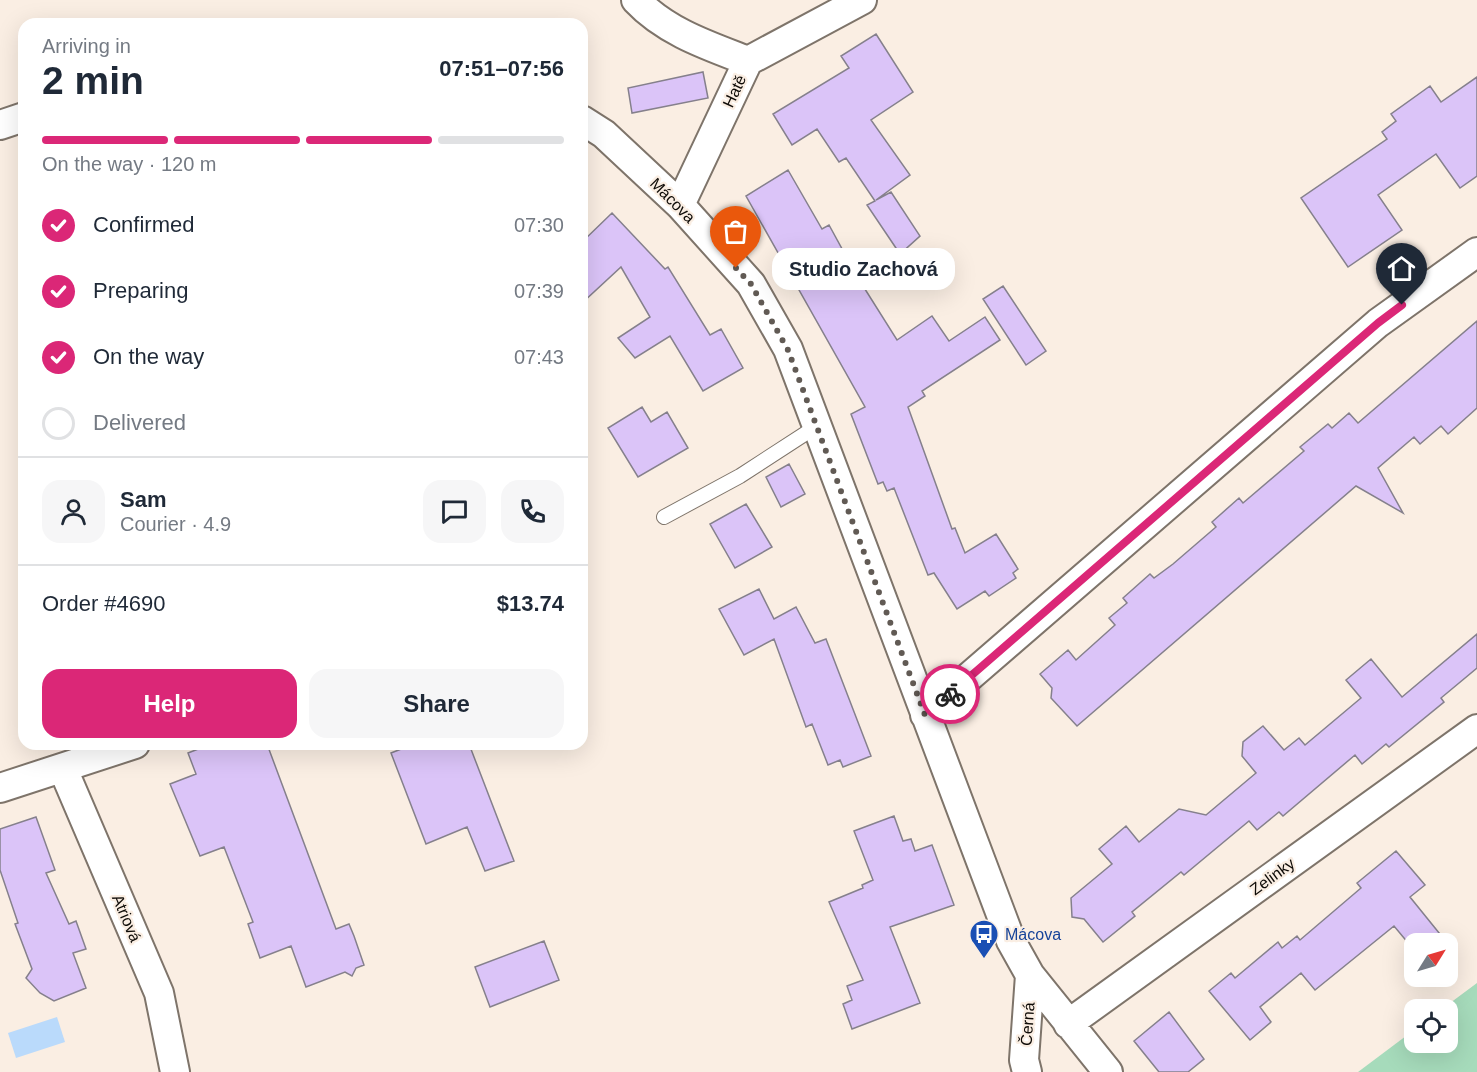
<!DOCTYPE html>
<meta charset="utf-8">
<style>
body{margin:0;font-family:Arial,sans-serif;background:#f6f6f7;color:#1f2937;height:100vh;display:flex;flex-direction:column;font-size:22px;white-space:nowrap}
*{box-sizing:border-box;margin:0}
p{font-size:20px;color:#747a83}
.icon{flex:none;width:33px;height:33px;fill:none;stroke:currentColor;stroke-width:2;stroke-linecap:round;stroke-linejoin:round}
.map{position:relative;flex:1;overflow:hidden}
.sheet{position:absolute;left:18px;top:18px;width:570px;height:732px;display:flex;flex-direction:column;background:#fff;border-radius:18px;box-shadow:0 6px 24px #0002}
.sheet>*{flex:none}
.needle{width:39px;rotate:53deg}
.tools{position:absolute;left:1404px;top:933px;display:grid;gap:12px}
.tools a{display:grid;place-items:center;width:54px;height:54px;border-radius:12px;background:#fff;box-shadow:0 6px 24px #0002;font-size:30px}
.pin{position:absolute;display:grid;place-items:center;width:51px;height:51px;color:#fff;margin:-62px -26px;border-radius:50% 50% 50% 0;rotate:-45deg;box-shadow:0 0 6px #0007}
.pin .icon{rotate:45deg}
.courier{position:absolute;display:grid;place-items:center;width:60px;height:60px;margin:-30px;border:4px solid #db2777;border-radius:50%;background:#fff;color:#222;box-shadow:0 2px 8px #0007}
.bubble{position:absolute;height:42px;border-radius:18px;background:#fff;box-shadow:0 6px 24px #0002;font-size:20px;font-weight:700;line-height:42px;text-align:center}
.head em{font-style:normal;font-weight:700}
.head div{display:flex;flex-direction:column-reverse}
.head{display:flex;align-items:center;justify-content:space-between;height:102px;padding:0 24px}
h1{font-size:39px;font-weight:700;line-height:45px}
.bar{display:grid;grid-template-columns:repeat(4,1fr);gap:9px 6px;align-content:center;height:72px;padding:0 24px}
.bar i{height:8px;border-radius:4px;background:#e0e1e3}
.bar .on{background:#db2777}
.bar p{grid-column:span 4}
.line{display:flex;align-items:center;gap:15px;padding:0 24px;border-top:2px solid #e0e1e3}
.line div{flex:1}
.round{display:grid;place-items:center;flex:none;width:63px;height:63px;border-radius:18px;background:#f6f6f7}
ol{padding:0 24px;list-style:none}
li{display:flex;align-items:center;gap:18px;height:66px}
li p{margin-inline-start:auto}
li .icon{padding:6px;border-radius:50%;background:#db2777;color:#fff;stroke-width:4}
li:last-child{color:#747a83}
li i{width:33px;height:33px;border:3px solid #e0e1e3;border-radius:50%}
.primary-button{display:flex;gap:12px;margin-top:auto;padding:12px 24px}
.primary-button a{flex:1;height:69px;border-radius:18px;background:#db2777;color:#fff;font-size:24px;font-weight:700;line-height:69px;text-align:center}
.primary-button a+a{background:#f6f6f7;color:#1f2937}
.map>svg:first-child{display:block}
.green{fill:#a6dbbb}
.water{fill:#badafb}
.building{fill:#dbc4f8;stroke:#85808c;stroke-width:1.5}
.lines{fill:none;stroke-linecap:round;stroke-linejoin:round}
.service-casing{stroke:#7e746a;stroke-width:16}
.minor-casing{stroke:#7e746a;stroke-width:32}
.service{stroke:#fff;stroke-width:14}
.minor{stroke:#fff;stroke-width:28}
.done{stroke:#615a54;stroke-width:6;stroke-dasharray:0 10.8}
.route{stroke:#db2777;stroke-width:8}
.labels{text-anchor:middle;stroke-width:4.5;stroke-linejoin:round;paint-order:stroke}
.street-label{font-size:16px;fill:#0e0b07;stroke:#faeee3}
.transit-label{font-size:16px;fill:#164399;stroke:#faeee3;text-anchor:start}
</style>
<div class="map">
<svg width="1477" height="1072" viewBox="0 0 1477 1072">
<rect width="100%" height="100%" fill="#faeee3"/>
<path class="green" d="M 1477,983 L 1477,1072 L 1358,1072 L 1414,1030 L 1414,1042 L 1448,1042 L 1448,1010 L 1442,1009 Z"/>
<path class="water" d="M 57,1017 L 65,1042 L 16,1058 L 8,1033 Z"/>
<path class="building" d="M 876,34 L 913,92 L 871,120 L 910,175 L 876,200 L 891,192 L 920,236 L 900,254 L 867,205 L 875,201 L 846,158 L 839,162 L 817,129 L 792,145 L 773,114 L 849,68 L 841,56 Z
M 703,72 L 708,98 L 632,113 L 628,88 Z
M 1477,77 L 1477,176 L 1460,188 L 1436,154 L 1378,195 L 1402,230 L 1348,267 L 1301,198 L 1387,139 L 1382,132 L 1396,121 L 1391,114 L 1430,86 L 1441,102 Z
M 788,170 L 822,229 L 829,225 L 858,278 L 897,340 L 932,316 L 949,341 L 985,317 L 1000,340 L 922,391 L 925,396 L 908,407 L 952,529 L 955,528 L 965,553 L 996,534 L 1018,569 L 1013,573 L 1016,578 L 989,596 L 985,591 L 957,609 L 934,573 L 928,575 L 894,488 L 887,491 L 883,482 L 878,484 L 851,414 L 865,407 L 746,196 Z
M 612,213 L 665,269 L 668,267 L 710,335 L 721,329 L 743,368 L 703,391 L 670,336 L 635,358 L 618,338 L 650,317 L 621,267 L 582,303 L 582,242 Z
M 1003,286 L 1046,351 L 1026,365 L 983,299 Z
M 1477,321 L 1477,408 L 1448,434 L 1441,426 L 1420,444 L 1414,437 L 1378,468 L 1403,513 L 1356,486 L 1077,726 L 1051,698 L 1052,688 L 1040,674 L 1068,650 L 1076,660 L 1115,625 L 1109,618 L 1127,603 L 1123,598 L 1150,574 L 1154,578 L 1173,564 L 1216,527 L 1212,522 L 1239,498 L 1243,503 L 1304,451 L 1300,447 L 1328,424 L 1332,428 L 1349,413 L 1358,423 Z
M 642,407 L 651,422 L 667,412 L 688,448 L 638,477 L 608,428 Z
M 789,464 L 805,494 L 781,507 L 766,477 Z
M 746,504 L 772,547 L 735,568 L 710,524 Z
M 759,589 L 774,619 L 796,607 L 815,643 L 826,639 L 871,756 L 843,767 L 840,760 L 828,765 L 812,724 L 806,727 L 774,639 L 744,655 L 719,609 Z
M 1477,634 L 1477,668 L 1441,698 L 1444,702 L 1389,747 L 1386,744 L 1362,764 L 1355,755 L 1283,816 L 1279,812 L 1257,830 L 1249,821 L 1184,875 L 1181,872 L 1132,912 L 1135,916 L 1103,942 L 1084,919 L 1072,917 L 1071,898 L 1112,864 L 1099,849 L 1126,826 L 1139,842 L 1179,809 L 1206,815 L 1256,773 L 1242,756 L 1243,742 L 1263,726 L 1284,750 L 1299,738 L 1305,745 L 1361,698 L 1346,680 L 1371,659 L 1402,697 Z
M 211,744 L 267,744 L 336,929 L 349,924 L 354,936 L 364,965 L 356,968 L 352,976 L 345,972 L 306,987 L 291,946 L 260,958 L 248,924 L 253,922 L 224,847 L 200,856 L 170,784 L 196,774 L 188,753 Z
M 414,744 L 469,744 L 514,861 L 485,871 L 467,827 L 426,844 L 391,753 Z
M 894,816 L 903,841 L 911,839 L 915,851 L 932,845 L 954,905 L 890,927 L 920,1003 L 852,1029 L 843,1004 L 852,1000 L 847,986 L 863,980 L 829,902 L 863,888 L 862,885 L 873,880 L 854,831 Z
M 36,817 L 55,870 L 46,873 L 69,924 L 76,921 L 86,949 L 73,953 L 86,988 L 54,1001 L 40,993 L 26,978 L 32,969 L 15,924 L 18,923 L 0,870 L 0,829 Z
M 1396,851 L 1425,885 L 1410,897 L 1448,944 L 1409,944 L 1394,926 L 1315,990 L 1301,973 L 1260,1007 L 1271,1022 L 1250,1040 L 1209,991 L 1231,973 L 1235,978 L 1278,942 L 1282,948 L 1297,936 L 1300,940 L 1361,888 L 1357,883 Z
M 544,941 L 559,980 L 490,1007 L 475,967 Z
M 1169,1012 L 1204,1059 L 1188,1072 L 1159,1072 L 1134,1041 Z"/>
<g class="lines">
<g class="service-casing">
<path id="service" d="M 664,517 L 740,476 L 817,426"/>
</g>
<g class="minor-casing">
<path id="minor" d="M 636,0 C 666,32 709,46 748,61
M 582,120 L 604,134 L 680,205 L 751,284 L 788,349 L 1011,941 L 1030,975 L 1108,1072
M 0,125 L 24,117
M 680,205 L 748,61 L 862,0
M 925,715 L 1378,323 L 1477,252
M 63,769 L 159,993 L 175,1072
M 0,788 L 135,744
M 1068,1024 L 1477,729
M 1027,1072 L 1024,1060 L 1030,975"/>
</g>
<use href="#service" class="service"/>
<use href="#minor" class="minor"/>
</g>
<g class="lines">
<path class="done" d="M 736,268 L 751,284 L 788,350 L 925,715 L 950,694"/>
<path class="route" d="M 950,694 L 1378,323 L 1402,305"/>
</g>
<defs>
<g id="bus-pin" transform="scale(1.5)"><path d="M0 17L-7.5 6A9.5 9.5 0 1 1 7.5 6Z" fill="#1a4fb4" stroke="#faeee3"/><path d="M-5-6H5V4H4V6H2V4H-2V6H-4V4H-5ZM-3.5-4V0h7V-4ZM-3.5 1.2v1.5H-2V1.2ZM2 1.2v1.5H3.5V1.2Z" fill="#fff"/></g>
</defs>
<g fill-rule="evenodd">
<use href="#bus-pin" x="984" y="934"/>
</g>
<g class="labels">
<g class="street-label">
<text transform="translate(734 91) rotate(-65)" y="6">Hatě</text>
<text transform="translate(673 200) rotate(45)" y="6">Mácova</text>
<text transform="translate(1272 876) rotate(-36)" y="6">Zelinky</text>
<text transform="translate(127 918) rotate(67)" y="6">Atriová</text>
<text transform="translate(1027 1024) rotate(-86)" y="6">Černá</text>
</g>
<g class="transit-label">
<text x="1005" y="940">Mácova</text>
</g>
</g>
</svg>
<div class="tools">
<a><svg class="needle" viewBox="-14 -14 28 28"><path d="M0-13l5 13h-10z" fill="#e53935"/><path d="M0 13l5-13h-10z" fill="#747a83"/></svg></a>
<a><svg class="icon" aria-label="locate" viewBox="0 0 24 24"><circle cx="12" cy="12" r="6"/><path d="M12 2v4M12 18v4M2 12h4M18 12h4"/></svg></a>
</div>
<div class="pin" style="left:736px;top:268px;background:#ea580c"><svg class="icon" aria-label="bag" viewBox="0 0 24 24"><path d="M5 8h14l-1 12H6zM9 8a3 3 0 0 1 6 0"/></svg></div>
<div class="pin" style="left:1402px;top:305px;background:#1f2937"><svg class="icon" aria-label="home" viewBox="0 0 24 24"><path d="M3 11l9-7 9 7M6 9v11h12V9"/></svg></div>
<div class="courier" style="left:950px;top:694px"><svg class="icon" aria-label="bike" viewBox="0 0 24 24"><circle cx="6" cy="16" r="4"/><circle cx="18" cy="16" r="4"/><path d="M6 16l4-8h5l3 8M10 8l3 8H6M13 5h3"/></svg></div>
<div class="bubble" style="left:772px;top:248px;width:183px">Studio Zachová</div>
<section class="sheet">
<div class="head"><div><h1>2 min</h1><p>Arriving in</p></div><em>07:51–07:56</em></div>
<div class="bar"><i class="on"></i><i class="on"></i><i class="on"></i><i></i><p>On the way · 120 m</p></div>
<ol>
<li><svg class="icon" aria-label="check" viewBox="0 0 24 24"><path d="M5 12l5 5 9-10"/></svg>Confirmed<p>07:30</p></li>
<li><svg class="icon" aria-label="check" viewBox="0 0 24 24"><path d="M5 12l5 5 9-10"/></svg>Preparing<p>07:39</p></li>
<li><svg class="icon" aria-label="check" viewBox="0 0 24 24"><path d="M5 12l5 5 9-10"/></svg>On the way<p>07:43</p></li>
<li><i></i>Delivered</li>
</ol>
<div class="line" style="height:108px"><a class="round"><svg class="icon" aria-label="person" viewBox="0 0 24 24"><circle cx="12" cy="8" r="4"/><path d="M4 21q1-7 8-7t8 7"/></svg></a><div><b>Sam</b><p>Courier · 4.9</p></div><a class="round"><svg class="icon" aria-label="chat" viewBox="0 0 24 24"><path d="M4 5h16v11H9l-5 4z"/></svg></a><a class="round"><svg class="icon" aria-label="phone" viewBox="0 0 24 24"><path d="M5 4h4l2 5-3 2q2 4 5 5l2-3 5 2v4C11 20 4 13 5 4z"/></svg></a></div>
<div class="line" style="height:78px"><div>Order #4690</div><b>$13.74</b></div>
<div class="primary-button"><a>Help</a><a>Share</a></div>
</section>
</div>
